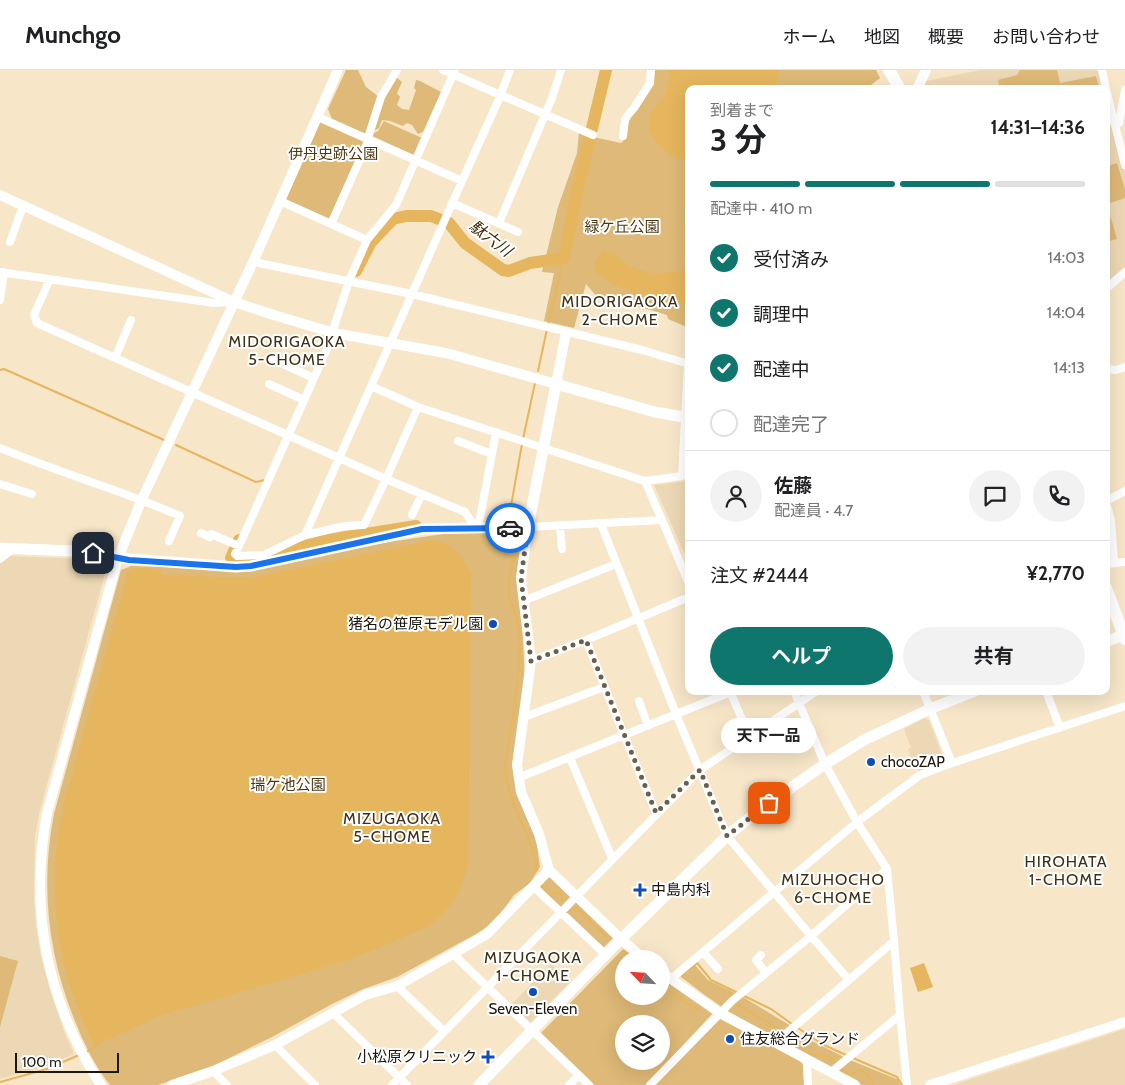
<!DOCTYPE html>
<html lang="ja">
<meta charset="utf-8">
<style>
body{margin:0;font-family:Cabin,"Noto Sans JP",sans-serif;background:#f2f2f2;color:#202124;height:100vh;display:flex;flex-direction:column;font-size:19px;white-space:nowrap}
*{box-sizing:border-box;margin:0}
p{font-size:16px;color:#757577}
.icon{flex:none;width:28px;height:28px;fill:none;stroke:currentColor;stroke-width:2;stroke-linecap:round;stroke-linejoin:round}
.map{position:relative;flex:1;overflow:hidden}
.side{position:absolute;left:685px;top:15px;width:425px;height:610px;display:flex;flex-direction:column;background:#fff;border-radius:10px;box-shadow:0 5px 20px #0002}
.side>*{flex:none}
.needle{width:32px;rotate:295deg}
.fabs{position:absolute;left:615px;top:880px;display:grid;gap:10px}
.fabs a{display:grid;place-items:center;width:55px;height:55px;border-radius:50%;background:#fff;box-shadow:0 5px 20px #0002;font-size:25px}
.scale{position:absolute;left:15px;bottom:12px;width:104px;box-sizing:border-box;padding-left:5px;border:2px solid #1c160c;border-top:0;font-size:14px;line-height:18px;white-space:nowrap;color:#1c160c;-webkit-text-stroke:4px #fff;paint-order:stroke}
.pin{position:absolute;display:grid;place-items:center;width:42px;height:42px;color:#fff;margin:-21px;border-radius:10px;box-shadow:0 2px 8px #0006}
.courier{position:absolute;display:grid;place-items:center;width:50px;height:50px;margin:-25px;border:4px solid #1a73e8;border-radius:50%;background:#fff;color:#222;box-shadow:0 1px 6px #0007}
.bubble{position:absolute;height:35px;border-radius:18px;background:#fff;box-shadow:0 5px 20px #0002;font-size:16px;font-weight:700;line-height:35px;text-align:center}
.headline em{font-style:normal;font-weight:700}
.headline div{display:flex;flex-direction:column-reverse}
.headline{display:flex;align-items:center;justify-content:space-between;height:85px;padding:0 25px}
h1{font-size:32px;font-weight:700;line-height:38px}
.bar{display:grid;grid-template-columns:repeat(4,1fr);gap:8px 5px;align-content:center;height:60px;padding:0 25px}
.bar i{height:6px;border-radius:4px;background:#e0e0e0}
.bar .current{background:#0f766e}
.bar p{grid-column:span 4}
.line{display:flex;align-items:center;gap:12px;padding:0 25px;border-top:1px solid #e0e0e0}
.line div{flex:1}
.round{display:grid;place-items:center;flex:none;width:52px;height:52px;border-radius:26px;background:#f2f2f2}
ol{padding:0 25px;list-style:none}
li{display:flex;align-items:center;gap:15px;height:55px}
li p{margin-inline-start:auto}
li .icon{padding:5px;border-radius:50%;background:#0f766e;color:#fff;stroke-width:4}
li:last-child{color:#757577}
li i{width:28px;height:28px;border:2px solid #e0e0e0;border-radius:50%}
.cta{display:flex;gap:10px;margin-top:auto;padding:10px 25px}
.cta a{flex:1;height:58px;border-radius:30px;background:#0f766e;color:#fff;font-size:20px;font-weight:700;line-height:58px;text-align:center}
.cta a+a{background:#f2f2f2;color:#202124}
header{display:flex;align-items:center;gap:30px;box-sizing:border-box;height:70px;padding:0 25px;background:#fff;border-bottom:1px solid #e0e0e0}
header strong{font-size:24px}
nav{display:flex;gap:28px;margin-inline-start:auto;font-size:18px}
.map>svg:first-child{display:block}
.built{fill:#edd8b5}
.green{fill:#deb977;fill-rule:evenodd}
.water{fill:#e5b65e}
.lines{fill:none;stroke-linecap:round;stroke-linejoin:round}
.stream{stroke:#e5b65e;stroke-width:2}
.river{stroke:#e5b65e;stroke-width:12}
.minor{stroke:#fff;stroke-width:8}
.tertiary{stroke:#fff;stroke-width:10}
.secondary{stroke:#fff;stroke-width:11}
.trunk{stroke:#fff;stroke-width:12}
.done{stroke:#695f4e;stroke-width:5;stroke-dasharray:0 9}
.route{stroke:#1a73e8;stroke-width:6}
.poi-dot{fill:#104db8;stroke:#fff;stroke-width:2}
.labels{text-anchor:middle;stroke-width:4;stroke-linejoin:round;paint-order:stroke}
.park-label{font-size:15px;fill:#4b3812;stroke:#fff}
.poi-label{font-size:15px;fill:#1c160c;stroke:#fff;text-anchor:start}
.water-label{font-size:16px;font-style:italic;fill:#3e2b03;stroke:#fff}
.neighbourhood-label{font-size:16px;letter-spacing:1px;fill:#3d3017;stroke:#fff}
</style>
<header>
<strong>Munchgo</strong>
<nav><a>ホーム</a><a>地図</a><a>概要</a><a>お問い合わせ</a></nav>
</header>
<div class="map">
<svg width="1125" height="1015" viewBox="0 0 1125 1015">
<rect width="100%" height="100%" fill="#f7e6c8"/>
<path class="built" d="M 981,0 L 1100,0 L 1104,19 L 924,19 L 926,11 Z
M 1106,27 L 1125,103 L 1125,197 L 1109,211 L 1106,211 Z
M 689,411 L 689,494 L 654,415 Z
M 9,486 L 88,489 L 104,493 L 107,496 L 40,740 L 35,767 L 34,828 L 36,856 L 41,886 L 51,922 L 65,964 L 74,984 L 44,997 L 0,1009 L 0,493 Z
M 924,648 L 929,650 L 944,690 L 943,693 L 920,702 L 910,685 L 908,679 L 911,678 L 904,659 Z
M 551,894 L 570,912 L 530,953 L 511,935 Z
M 1125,959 L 1125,1015 L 953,1015 Z"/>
<path class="green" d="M 346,0 L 358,0 L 366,17 L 379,27 L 366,65 L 332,49 L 328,39 Z
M 651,0 L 876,0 L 880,8 L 866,19 L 689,19 L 689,258 L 668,249 L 667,245 L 651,240 L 598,228 L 586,214 L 574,258 L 544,251 L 554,203 L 542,202 L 558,137 L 577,83 L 579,61 L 593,67 L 621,73 L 625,69 L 626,50 L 647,13 Z
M 1020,0 L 1057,0 L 1060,13 L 1096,6 L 1099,19 L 1000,19 L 998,10 L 1017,5 Z
M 396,7 L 402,12 L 397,23 L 400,27 L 397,35 L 402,39 L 409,40 L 416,20 L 414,18 L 416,10 L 420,11 L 441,22 L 423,62 L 418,64 L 412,55 L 407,53 L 403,56 L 390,51 L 382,50 L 379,58 L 374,61 L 386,23 Z
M 323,51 L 367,70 L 330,149 L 327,150 L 285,131 L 319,52 Z
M 384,51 L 422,68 L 414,85 L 372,66 L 374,63 L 378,61 Z
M 1106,92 L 1108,96 L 1117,93 L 1125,119 L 1125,128 L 1107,134 L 1117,169 L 1106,172 Z
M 519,461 L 523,475 L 522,548 L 525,613 L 516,719 L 523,739 L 536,768 L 540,797 L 530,813 L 514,825 L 494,852 L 476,864 L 397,907 L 361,920 L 332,934 L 272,967 L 211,997 L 158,1015 L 110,1015 C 95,996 84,974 75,951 C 48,885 40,815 54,744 L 121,500 L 131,496 L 250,500 L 368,475 L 443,464 Z
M 548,804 L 613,868 L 601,880 L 535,817 Z
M 623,879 L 638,889 L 624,889 L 624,926 L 661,926 L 661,906 L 711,942 L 712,944 L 646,1015 L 594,1015 L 541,963 ZM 624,954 L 661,954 L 661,991 L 624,991 Z
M 0,886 L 18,891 L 0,957 Z
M 694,894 L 708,910 L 743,927 L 791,956 L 794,962 L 850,990 L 899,1010 L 900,1015 L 862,1015 L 729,942 L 702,923 L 680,906 Z
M 719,948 L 800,991 L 803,995 L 804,1015 L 653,1015 Z"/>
<path class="water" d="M 669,0 L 778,0 L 777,19 L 689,19 L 689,90 L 678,89 L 661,78 L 649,61 L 651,42 L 664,27 L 670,6 Z
M 603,182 L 613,183 L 630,197 L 647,202 L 659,204 L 689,199 L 689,236 C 663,229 609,222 594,198 L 596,190 Z
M 433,470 C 455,476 462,483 471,504 L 468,796 L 459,822 L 445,842 L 427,857 L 352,889 L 160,946 L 98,974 L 95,978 C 89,964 82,950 77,936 C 52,870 49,801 64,733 L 128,501 L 132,498 L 161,499 L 162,505 L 242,508 L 255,507 Z
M 924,893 L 933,917 L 918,922 L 910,898 Z"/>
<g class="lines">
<path class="stream" d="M 548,255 L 564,188
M 0,300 L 4,299 L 164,370
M 538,301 L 547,259
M 523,369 L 535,313
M 176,375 L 256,412 L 265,410
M 508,453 L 522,374
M 506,462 L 505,465 C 518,482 509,501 509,520 C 509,534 518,547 519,560 C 522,606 511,652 505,697 C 507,723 520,748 530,773 C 533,781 535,791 537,800
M 542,814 L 542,818 L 547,824 L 559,823 L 562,826 L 562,830
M 574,840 L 580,841 L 606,866
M 624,882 L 632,889
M 683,905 L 697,893 L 711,910 L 738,923
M 661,912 L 665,915 L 670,922 L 696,939 L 699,939
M 742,925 L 771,939 L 792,954
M 734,933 L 784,962
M 798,958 L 822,974 L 848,986
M 788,964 L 795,969 L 798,976 L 811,984 L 828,987 L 837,993
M 86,982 L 95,978
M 853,988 L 897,1007 L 902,1015
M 840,997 L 844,1002 L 851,1005 L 860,1000 L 868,1005 L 874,1015
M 0,1012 L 47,999 L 79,985"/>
<path class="river" d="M 356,201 L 371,172 L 393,149 L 406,146 L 431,146 L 449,153 L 465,173 L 503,200 L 509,201 L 530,193 L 564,188 L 577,121 L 606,0
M 239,470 L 231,488 L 232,491 L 275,488 L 305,476 L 328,470 L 416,456"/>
<path class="minor" d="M 443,0 L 593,65
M 1102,0 L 1106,19
M 1106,19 L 1125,95
M 318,47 L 462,111 L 498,31 L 510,0
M 1114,53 L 1119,53 L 1125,20
M 623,66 L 625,50 L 628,45 L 634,38 L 650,13 L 651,0
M 368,68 L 381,27 L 397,0
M 280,131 L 367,170
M 452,133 L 518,162
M 499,153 L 552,28 L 561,0
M 331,154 L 369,69
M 10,172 L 23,136
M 253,192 L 412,224 L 642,280 L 689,294
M 0,202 L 214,233 L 232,232
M 50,209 L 34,245 L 37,253 L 386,409 L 465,442 L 476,458
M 1106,219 L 1125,202
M 0,230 L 4,202
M 332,263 L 349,211 L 367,170 L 396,135 L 455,0
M 334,263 L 239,476 L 235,484 L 237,486 L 264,485 L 305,465 L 345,456 L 364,455 L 386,409 L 418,337
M 115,288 L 131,250
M 274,290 L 314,308
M 1106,299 L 1116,300 L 1125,297
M 269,314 L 304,330
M 371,316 L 418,337 L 645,411 L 682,406 L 688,294
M 458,371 L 492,384
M 0,378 C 60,403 121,420 180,446 L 169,471
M 0,414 L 32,424
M 1106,431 L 1111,451 L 1114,492
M 1106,431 L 1125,421
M 412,445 L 422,424
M 662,450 L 689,514
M 601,454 L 676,644 L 727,766 L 811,866 L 887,799 L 857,752 L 825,694 L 794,621
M 560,456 L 562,479
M 528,457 L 662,450 L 645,411
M 476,458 L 480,448 L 496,362
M 201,463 L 210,467 L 211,464 L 239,476
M 305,465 L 462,111
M 1106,494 L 1125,492
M 523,531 L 616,494
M 586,570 L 624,665 L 731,622
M 531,591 L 586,570 L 689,527
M 730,621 L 749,666
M 923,621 L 952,693
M 1046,621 L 1060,658
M 639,631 L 648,656
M 524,647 L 604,617
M 570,688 L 612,788
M 518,708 L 624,665 L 656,743
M 533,816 L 606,885
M 703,882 L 718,899
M 453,884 L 589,1015
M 761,885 L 756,890 L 766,903
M 671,909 L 857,752 L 920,705 L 952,693 L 1125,636
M 397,916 L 444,961
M 333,943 L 407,1015
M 900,945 L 907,1015
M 776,972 L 849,910
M 275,975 L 315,1015
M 807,990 L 808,1015
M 213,1001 L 227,1015
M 831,1002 L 900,945 L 894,871
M 392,1015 L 700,700 L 817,621
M 569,1015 L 579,1005
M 650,1015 L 732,931 L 811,866 L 849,910 L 894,871 L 887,799"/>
<path class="tertiary" d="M 917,19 L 926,0
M 0,125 L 234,232 L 274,245 L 334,263 L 446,283 L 556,314 L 566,262
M 528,457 L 521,508 L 531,591 L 517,695 L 521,722 L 539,764 L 549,800 L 621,869 L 644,889
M 0,488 L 11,479
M 661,902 L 720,943 L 855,1015
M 101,1015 C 47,932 29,840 47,743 L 118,488 L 142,429 L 253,192 L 338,0
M 172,1015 L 213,1001 L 275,975 L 365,925 L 397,916 L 453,884 L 487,864 L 549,800
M 930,1015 L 1125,952"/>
<path class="secondary" d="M 0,478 L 73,481 L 129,489 L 236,497 L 251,496 L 422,459 L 528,457 L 556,314 L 655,342 L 689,348
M 1106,572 L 1125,564
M 479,1015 L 621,869 L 727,766 L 759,740 L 825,694 L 864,670 L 930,639 L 975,621"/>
<path class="trunk" d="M 889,0 L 900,19
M 1106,518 L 1125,569"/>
</g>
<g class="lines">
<path class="done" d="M 510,458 L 528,457 L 521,508 L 531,591 L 586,570 L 656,743 L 700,700 L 727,766 L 769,733"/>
<path class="route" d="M 93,483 L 129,490 L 236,497 L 251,496 L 422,459 L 510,458"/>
</g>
<g class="poi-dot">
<circle cx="493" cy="554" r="5"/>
<circle cx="871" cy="692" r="5"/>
<path d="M637.5 812.5h5v5h5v5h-5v5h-5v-5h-5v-5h5z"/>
<circle cx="533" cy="922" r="5"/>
<circle cx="730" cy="969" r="5"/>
<path d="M485.5 979.5h5v5h5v5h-5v5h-5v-5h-5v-5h5z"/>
</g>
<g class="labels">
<g class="park-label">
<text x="333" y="89">伊丹史跡公園</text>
<text x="622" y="162">緑ケ丘公園</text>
<text x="288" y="720">瑞ケ池公園</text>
</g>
<g class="poi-label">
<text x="483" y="559" text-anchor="end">猪名の笹原モデル園</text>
<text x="881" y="697">chocoZAP</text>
<text x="651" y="825">中島内科</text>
<text x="533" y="944" text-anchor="middle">Seven-Eleven</text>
<text x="740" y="974">住友総合グランド</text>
<text x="477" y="992" text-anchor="end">小松原クリニック</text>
</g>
<g class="water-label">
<text transform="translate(491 168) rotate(37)" y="6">駄六川</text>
</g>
<g class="neighbourhood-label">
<text x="620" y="237">MIDORIGAOKA<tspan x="620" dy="18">2-CHOME</tspan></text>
<text x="287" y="277">MIDORIGAOKA<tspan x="287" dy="18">5-CHOME</tspan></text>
<text x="392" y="754">MIZUGAOKA<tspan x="392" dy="18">5-CHOME</tspan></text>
<text x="1066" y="797">HIROHATA<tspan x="1066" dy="18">1-CHOME</tspan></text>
<text x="833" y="815">MIZUHOCHO<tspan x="833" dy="18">6-CHOME</tspan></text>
<text x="533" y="893">MIZUGAOKA<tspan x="533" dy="18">1-CHOME</tspan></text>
</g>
</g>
</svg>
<div class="fabs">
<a><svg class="needle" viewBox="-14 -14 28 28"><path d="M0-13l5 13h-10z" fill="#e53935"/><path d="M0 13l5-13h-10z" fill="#757577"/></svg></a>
<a><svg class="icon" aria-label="layers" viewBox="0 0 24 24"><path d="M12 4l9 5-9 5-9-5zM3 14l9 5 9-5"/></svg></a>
</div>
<div class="scale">100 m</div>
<div class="pin" style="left:769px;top:733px;background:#ea580c"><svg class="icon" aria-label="bag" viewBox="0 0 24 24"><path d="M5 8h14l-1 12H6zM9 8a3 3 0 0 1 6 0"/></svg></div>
<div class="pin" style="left:93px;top:483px;background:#1f2937"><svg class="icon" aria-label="home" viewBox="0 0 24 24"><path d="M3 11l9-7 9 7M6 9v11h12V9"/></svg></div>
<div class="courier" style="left:510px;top:458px"><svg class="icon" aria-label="car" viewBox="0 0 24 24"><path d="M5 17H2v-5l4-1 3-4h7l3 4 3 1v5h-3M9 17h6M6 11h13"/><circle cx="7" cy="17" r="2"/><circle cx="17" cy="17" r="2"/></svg></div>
<div class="bubble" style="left:721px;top:648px;width:95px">天下一品</div>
<section class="side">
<div class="headline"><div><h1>3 分</h1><p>到着まで</p></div><em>14:31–14:36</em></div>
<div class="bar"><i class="current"></i><i class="current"></i><i class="current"></i><i></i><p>配達中 · 410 m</p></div>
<ol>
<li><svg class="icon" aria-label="check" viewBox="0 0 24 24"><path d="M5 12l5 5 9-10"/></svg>受付済み<p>14:03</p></li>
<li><svg class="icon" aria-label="check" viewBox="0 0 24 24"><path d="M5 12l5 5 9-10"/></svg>調理中<p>14:04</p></li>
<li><svg class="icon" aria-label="check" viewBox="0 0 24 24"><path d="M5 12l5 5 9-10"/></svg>配達中<p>14:13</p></li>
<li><i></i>配達完了</li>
</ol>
<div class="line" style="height:90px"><a class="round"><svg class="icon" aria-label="person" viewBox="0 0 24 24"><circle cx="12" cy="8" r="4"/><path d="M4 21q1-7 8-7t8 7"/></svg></a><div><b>佐藤</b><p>配達員 · 4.7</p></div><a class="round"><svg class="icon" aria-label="chat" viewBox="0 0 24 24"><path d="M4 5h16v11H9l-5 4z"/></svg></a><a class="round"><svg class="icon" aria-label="phone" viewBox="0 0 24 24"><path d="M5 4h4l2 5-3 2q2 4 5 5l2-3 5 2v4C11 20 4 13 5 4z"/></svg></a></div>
<div class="line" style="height:65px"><div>注文 #2444</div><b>¥2,770</b></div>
<div class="cta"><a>ヘルプ</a><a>共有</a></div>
</section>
</div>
